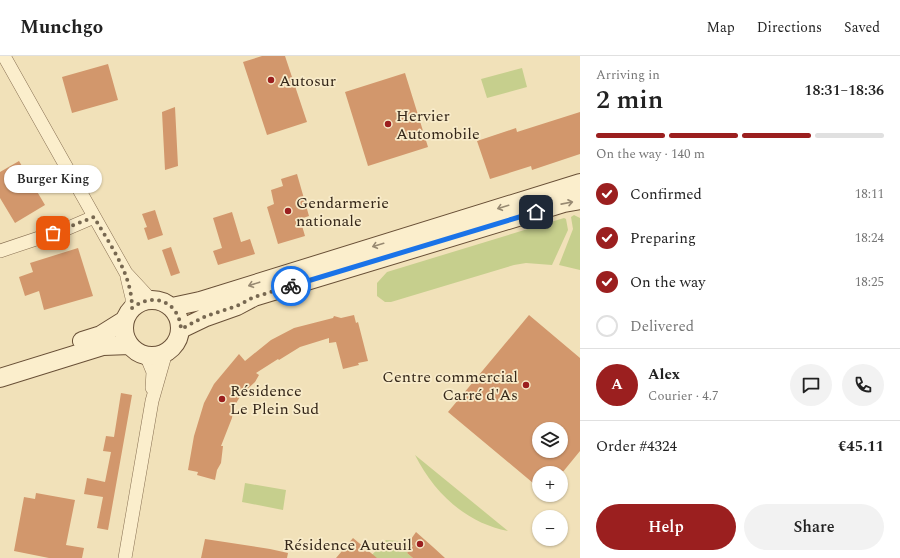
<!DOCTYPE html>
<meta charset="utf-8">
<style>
body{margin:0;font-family:Spectral,serif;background:#f2f2f2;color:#222;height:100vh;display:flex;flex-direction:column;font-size:15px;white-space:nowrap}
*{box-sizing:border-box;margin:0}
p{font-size:13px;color:#767676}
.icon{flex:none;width:22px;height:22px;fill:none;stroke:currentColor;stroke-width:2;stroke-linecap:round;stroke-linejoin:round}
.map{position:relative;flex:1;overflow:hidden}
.panel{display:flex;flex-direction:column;background:#fff;width:320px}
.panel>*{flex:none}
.tools{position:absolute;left:532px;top:366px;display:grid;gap:8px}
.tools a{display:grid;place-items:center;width:36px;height:36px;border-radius:50%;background:#fff;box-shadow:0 1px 3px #0004;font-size:20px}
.pin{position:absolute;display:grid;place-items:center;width:34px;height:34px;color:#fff;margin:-17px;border-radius:8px;box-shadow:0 2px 6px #0006}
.courier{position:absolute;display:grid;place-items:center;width:40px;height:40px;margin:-20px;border:3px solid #1a73e8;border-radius:50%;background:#fff;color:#222;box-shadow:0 1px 5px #0007}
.bubble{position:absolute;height:28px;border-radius:14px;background:#fff;box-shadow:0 1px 3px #0004;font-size:13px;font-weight:600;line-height:28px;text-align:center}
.head em{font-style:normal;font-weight:600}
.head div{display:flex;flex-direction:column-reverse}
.head{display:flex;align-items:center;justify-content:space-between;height:68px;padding:0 16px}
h1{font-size:26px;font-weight:600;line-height:30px}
.bar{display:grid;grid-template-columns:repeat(4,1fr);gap:6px 4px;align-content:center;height:48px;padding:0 16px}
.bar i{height:5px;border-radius:3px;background:#e0e0e0}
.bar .current{background:#9b1f1f}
.bar p{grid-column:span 4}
.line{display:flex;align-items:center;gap:10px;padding:0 16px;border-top:1px solid #e0e0e0}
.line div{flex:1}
.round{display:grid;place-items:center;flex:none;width:42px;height:42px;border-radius:21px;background:#f2f2f2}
ol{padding:0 16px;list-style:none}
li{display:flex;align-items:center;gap:12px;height:44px}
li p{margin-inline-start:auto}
li .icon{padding:4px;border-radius:50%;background:#9b1f1f;color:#fff;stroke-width:4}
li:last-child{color:#767676}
li i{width:22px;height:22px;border:2px solid #e0e0e0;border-radius:50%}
.action{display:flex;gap:8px;margin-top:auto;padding:8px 16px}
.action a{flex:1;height:46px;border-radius:24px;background:#9b1f1f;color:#fff;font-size:16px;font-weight:600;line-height:46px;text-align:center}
.action a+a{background:#f2f2f2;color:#222}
header{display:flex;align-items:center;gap:24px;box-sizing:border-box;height:56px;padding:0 20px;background:#fff;border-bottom:1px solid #e0e0e0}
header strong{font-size:19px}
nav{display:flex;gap:22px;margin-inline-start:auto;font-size:14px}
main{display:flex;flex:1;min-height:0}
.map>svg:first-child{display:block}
.green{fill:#c6cf8d}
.building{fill:#d2976c;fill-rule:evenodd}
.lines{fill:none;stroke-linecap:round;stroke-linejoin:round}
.street-casing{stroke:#887053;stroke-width:14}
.secondary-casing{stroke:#695037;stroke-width:20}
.street{stroke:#fbeecc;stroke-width:13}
.secondary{stroke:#fbeecc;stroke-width:18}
.oneway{stroke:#988a72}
.done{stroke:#776851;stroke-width:4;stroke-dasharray:0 7.2}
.route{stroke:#1a73e8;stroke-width:5}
.poi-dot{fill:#9b1f1f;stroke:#f8ebc9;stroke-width:1.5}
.labels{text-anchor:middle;stroke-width:3.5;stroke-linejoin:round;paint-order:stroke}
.poi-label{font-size:16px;fill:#352719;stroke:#f8ebc9;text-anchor:start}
</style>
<header>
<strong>Munchgo</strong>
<nav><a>Map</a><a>Directions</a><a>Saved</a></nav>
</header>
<main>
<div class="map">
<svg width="580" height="502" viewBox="0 0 580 502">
<rect width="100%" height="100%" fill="#f1e1b9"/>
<path class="green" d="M 522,12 L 527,31 L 487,42 L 481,23 Z
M 574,159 L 580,162 L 580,214 L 559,209 L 573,173 L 571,161 Z
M 564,162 L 566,163 L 568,174 L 552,209 L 526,207 L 514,209 L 391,246 L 385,246 L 377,240 L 377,227 L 387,216 Z
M 415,399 L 508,475 C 466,467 434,437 415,399 Z
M 245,427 L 286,434 L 283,454 L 242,446 Z
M 386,484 L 409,486 L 413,490 L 407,497 L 413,502 L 369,502 Z"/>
<path class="building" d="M 262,0 L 285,0 L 307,66 L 267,79 L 243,6 Z
M 108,8 L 118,44 L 72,57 L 62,21 Z
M 405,17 L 428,91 L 368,110 L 345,36 Z
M 175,51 L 178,110 L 165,114 L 162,56 Z
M 580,56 L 580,98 L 532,114 L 531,110 L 490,123 L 477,85 L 516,72 L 517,76 Z
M 19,105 L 45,149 L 15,167 L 0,142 L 0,116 Z
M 297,118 L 309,160 L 300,163 L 305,180 L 278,188 L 267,151 L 274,148 L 271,134 L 283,130 L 281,123 Z
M 155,154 L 163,179 L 148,184 L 144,172 L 147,171 L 142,158 Z
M 232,156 L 241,186 L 250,183 L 255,198 L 218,209 L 213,195 L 222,192 L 213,162 Z
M 171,191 L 180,217 L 171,220 L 162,194 Z
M 78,192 L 93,240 L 44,254 L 39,235 L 25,240 L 19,221 L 33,216 L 30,207 Z
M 354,259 L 356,267 L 358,266 L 368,305 L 358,307 L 359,309 L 343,313 L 336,286 L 329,287 L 329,282 L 300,291 L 279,304 L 278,303 L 256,317 L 259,319 L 255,326 L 241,339 L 232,354 L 233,355 L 232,362 L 221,390 L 223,390 L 221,407 L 217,414 L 215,424 L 197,419 L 198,416 L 188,414 L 194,380 L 204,347 L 214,328 L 239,298 L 245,305 L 271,284 L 294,272 L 333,262 L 334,260 L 341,262 Z
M 529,259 L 580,302 L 580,395 L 562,417 L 539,417 L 539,432 L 448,356 ZM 539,373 L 561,373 L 561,395 L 539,395 Z
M 121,337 L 132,339 L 108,474 L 97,472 L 103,441 L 84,438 L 87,422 L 105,426 L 111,396 L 103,395 L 106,380 L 114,381 Z
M 36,437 L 75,444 L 66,489 L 84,492 L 82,502 L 49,502 L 14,495 L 24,441 L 35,443 Z
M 416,476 L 433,491 L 445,502 L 413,502 L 407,497 L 413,490 L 409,486 Z
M 353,482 L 377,502 L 336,502 Z
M 205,483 L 270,493 L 288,497 L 287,502 L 201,502 Z"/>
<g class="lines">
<g class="street-casing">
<path id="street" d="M 4,0 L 126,217 L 151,244
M 0,195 L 66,173 L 94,161
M 127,221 L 132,242 L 132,252
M 146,299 L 153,316 L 152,332
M 125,502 L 152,345 L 166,296"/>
</g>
<g class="secondary-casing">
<path id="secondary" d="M124 272a28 28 0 1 1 56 0a28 28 0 1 1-56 0Z
M 172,251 L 200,245 L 580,127
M 181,273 L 206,261 L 237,250 L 254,241 L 564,147 L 580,144
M 82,285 L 101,279 L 125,264
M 0,322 L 103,290 L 130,289"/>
</g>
<use href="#street" class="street"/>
<use href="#secondary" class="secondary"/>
</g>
<defs><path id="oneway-shaft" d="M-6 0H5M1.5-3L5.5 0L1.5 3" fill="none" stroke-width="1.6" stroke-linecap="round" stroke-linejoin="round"/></defs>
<g class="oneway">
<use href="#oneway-shaft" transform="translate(567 147) rotate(-11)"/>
<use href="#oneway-shaft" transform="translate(503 151) rotate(163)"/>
<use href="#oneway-shaft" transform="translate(378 189) rotate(163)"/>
<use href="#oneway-shaft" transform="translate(254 228) rotate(162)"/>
</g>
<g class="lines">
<path class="done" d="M 53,177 L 94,161 C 110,189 132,218 132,252 C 154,235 179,246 181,273 L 206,260 L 237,250 L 254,241 L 291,230"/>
<path class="route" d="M 291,230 L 536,156"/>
</g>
<g class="poi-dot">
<circle cx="271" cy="24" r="4"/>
<circle cx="388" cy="68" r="4"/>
<circle cx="288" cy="155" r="4"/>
<circle cx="526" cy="329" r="4"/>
<circle cx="222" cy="343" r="4"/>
<circle cx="420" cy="488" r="4"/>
</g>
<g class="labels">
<g class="poi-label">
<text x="279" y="30">Autosur</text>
<text x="396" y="65">Hervier<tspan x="396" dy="18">Automobile</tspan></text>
<text x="296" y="152">Gendarmerie<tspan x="296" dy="18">nationale</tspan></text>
<text x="518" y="326" text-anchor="end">Centre commercial<tspan x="518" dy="18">Carré d'As</tspan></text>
<text x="230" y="340">Résidence<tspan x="230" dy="18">Le Plein Sud</tspan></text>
<text x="412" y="494" text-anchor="end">Résidence Auteuil</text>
</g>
</g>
</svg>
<div class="tools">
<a><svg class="icon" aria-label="layers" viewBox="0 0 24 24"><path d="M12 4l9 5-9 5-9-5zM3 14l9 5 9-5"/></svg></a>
<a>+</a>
<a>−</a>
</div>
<div class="pin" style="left:53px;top:177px;background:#ea580c"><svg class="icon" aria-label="bag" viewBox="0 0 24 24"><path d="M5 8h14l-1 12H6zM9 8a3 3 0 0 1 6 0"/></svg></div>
<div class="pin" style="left:536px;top:156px;background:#1f2937"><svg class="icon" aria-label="home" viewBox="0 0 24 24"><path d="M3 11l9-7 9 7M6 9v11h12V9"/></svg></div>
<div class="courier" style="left:291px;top:230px"><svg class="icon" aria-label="bike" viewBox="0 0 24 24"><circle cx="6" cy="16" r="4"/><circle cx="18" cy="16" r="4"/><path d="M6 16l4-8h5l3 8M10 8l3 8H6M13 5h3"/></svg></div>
<div class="bubble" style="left:4px;top:109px;width:98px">Burger King</div>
</div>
<section class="panel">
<div class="head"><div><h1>2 min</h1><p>Arriving in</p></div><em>18:31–18:36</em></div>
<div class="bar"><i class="current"></i><i class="current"></i><i class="current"></i><i></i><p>On the way · 140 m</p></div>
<ol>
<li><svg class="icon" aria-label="check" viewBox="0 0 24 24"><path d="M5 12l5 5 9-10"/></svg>Confirmed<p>18:11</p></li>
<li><svg class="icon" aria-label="check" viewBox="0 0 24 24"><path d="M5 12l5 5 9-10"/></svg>Preparing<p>18:24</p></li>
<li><svg class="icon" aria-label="check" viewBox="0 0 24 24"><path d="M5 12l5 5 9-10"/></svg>On the way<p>18:25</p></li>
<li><i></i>Delivered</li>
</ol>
<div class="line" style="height:72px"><b class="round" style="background:#9b1f1f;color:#fff">A</b><div><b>Alex</b><p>Courier · 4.7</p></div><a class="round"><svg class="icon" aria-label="chat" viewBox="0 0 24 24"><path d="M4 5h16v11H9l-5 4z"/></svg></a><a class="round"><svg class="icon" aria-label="phone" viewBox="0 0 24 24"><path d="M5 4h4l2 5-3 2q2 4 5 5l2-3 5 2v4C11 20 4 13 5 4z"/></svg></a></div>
<div class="line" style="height:52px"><div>Order #4324</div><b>€45.11</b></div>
<div class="action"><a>Help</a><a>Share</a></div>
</section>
</main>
